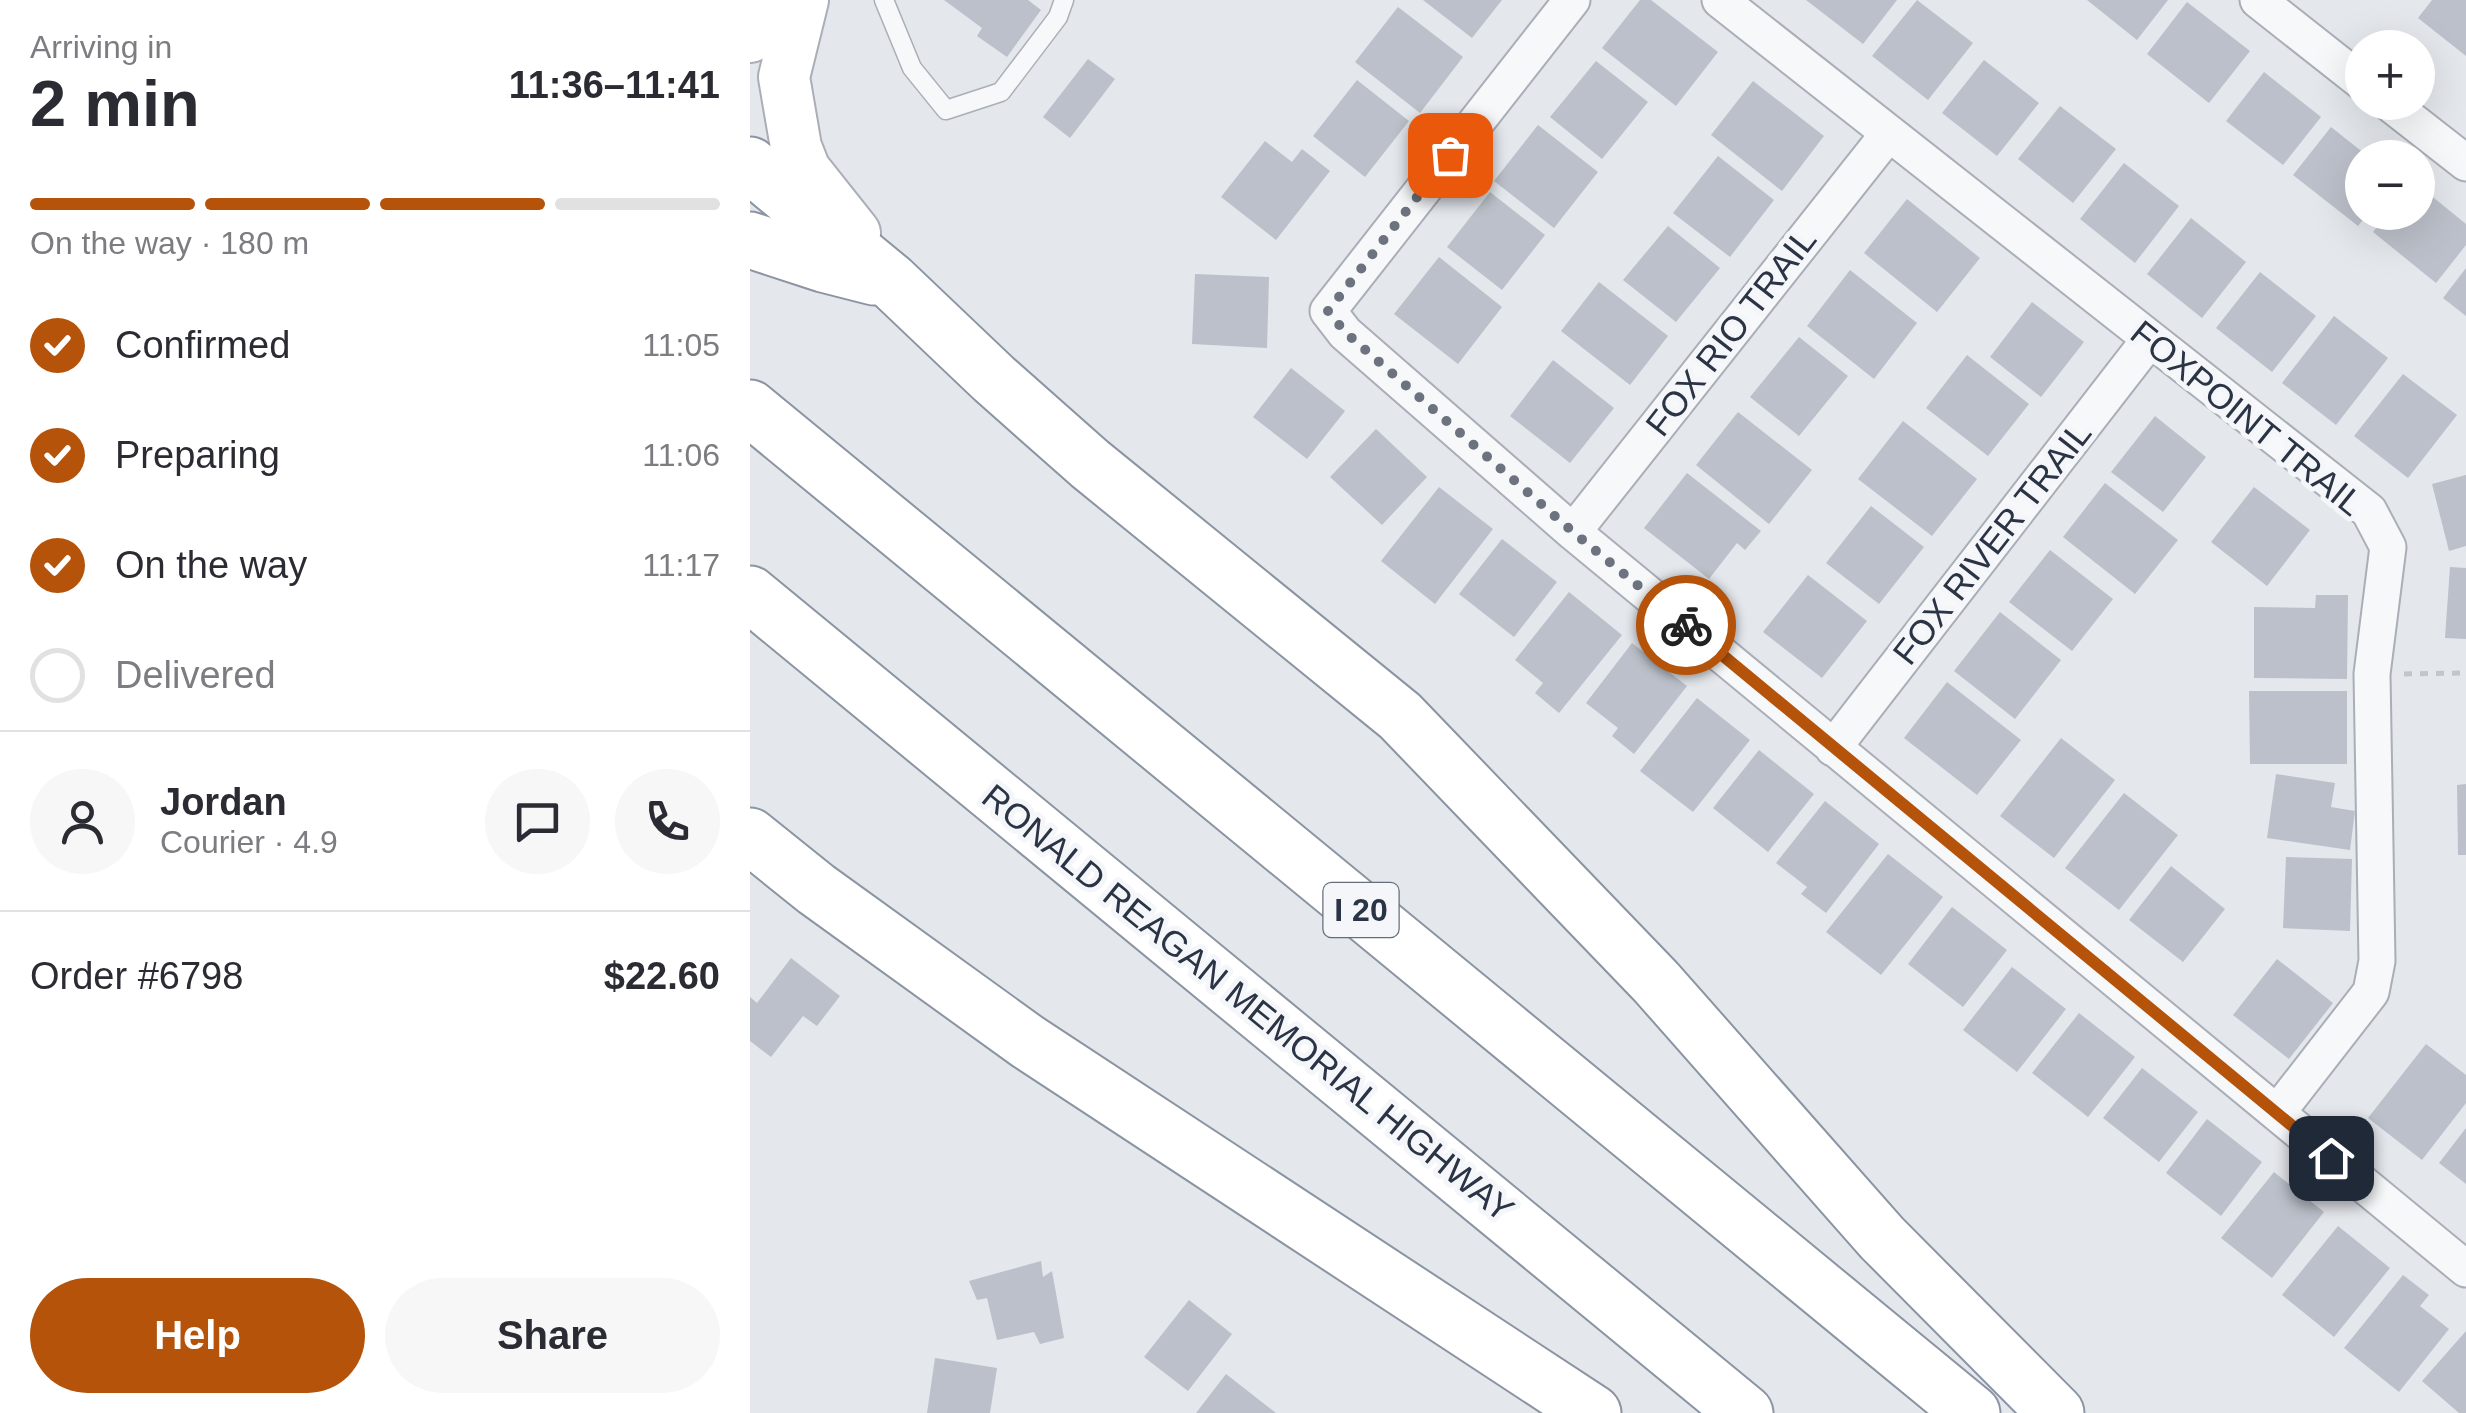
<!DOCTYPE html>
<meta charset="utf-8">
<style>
body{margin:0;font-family:Arial,sans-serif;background:#f7f7f7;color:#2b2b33;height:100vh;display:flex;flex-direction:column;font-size:38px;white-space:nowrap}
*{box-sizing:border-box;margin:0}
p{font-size:32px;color:#7c7c81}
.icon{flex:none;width:55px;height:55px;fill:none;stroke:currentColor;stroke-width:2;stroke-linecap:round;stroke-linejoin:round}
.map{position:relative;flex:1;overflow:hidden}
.panel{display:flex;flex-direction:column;background:#fff;width:750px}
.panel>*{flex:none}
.buttons{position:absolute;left:1595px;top:30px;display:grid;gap:20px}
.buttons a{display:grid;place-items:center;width:90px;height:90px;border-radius:50%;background:#fff;box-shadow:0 10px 40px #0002;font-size:50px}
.pin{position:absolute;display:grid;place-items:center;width:85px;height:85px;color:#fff;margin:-42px;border-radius:20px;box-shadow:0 5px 15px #0006}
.courier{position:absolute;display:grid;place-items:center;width:100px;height:100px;margin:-50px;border:8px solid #b45309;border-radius:50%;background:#fff;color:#222;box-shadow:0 2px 12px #0007}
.head em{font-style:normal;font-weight:800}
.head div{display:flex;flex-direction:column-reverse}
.head{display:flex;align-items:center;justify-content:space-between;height:170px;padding:0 30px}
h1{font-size:65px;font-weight:800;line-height:75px}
.bar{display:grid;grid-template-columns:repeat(4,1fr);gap:15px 10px;align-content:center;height:120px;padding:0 30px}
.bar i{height:12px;border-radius:8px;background:#e1e1e2}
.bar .selected{background:#b45309}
.bar p{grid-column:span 4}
.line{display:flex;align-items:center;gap:25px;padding:0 30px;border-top:2px solid #e1e1e2}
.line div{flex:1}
.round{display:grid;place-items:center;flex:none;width:105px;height:105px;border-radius:52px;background:#f7f7f7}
ol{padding:0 30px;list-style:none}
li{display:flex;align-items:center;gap:30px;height:110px}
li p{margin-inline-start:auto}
li .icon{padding:10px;border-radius:50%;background:#b45309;color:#fff;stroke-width:4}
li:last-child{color:#7c7c81}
li i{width:55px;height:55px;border:5px solid #e1e1e2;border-radius:50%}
.cta{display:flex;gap:20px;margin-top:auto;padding:20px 30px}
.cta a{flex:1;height:115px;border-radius:60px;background:#b45309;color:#fff;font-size:40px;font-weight:800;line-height:115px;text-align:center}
.cta a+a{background:#f7f7f7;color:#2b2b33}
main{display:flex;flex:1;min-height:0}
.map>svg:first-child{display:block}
.building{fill:#bbc0ca}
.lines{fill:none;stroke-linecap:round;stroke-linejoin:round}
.lane-casing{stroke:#a9aeb7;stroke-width:21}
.street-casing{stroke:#a9aeb7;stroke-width:39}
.secondary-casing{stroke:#a9aeb7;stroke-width:54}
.highway-casing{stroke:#8b94a3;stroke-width:59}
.path{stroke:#c2c5cb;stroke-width:5;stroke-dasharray:8 8;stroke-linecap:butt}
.lane{stroke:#f7f8fa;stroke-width:18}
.street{stroke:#f7f8fa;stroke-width:35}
.secondary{stroke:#fff;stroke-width:50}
.highway{stroke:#fff;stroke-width:55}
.done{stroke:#6c737f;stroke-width:10;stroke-dasharray:0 18}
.route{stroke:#b45309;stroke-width:12}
.labels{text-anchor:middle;stroke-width:10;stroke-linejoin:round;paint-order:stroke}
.shield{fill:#f4f6f9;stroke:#676e7b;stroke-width:2.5}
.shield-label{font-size:32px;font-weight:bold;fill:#2b3445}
.street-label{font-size:35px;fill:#2b3445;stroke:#f4f6f9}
</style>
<main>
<section class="panel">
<div class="head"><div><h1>2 min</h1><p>Arriving in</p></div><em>11:36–11:41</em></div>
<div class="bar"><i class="selected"></i><i class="selected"></i><i class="selected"></i><i></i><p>On the way · 180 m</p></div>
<ol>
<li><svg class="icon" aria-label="check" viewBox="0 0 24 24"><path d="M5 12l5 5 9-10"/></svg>Confirmed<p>11:05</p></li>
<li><svg class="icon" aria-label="check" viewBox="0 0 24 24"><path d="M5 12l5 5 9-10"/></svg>Preparing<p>11:06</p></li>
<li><svg class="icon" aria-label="check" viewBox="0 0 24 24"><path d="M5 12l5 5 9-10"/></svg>On the way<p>11:17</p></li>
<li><i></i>Delivered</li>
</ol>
<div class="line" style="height:180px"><a class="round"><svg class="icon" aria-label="person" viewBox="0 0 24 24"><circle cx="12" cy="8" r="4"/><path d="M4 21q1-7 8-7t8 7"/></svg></a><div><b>Jordan</b><p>Courier · 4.9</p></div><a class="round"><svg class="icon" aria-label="chat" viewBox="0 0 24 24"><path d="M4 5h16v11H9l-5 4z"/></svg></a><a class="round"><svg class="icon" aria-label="phone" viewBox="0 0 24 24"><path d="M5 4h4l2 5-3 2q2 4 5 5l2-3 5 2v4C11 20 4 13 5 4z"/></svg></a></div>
<div class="line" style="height:130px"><div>Order #6798</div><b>$22.60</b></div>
<div class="cta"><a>Help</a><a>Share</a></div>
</section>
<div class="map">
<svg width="1716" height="1413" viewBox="0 0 1716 1413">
<rect width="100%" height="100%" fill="#e4e7ec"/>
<path class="building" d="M 194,0 L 278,0 L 291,10 L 257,57 L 227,36 L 232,28 Z
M 673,0 L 752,0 L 722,38 Z
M 890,0 L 901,0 L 968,52 L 926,106 L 852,48 Z
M 1056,0 L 1147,0 L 1113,44 Z
M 1167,0 L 1223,43 L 1178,100 L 1122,56 Z
M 1337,0 L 1418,0 L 1387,40 Z
M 1682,0 L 1716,0 L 1716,56 L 1668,18 Z
M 1437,2 L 1500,51 L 1459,103 L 1397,54 Z
M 648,7 L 713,57 L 670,113 L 605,62 Z
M 338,59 L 365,79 L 320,138 L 293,117 Z
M 1234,60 L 1289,103 L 1247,156 L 1192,113 Z
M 846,61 L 898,102 L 852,159 L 800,117 Z
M 1514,72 L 1571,117 L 1533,165 L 1476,121 Z
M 607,80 L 659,121 L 615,177 L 563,136 Z
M 1003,81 L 1074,136 L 1032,191 L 961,135 Z
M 1310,106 L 1366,149 L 1323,203 L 1268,159 Z
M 788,125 L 848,172 L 804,228 L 744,181 Z
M 1581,127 L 1620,158 L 1612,158 L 1612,212 L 1619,212 L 1608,226 L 1543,175 Z
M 515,141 L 542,162 L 552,149 L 580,171 L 526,240 L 471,197 Z
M 968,156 L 1024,200 L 980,257 L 923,213 Z
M 1374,163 L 1429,206 L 1385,263 L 1330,219 Z
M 1668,185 L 1716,224 L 1716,245 L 1686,283 L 1623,232 L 1639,212 L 1668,212 Z
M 740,192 L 795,235 L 752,290 L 697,247 Z
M 1157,199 L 1230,258 L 1187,312 L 1114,253 Z
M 1441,218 L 1496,262 L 1452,318 L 1397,274 Z
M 918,226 L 970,268 L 926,322 L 873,280 Z
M 689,257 L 752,307 L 708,364 L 644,314 Z
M 1716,268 L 1716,316 L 1693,298 Z
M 1100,270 L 1167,323 L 1124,379 L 1057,326 Z
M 1510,272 L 1566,316 L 1522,372 L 1466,328 Z
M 445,274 L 519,277 L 517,348 L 442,344 Z
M 849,282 L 918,336 L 880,385 L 811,331 Z
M 1282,302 L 1334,342 L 1291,397 L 1240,357 Z
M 1584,316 L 1638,358 L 1586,425 L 1532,383 Z
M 1049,337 L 1098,376 L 1049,436 L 1000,397 Z
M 1217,355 L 1279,404 L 1238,456 L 1176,408 Z
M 803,360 L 864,408 L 820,463 L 760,416 Z
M 541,368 L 595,411 L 557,459 L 503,417 Z
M 1653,374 L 1707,415 L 1658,478 L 1604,436 Z
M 988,412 L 1062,470 L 1019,524 L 946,465 Z
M 1405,416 L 1456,457 L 1413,512 L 1361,472 Z
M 1153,421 L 1227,479 L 1182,536 L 1108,479 Z
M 626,429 L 677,477 L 632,525 L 580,477 Z
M 937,473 L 1011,531 L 995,550 L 987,543 L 959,579 L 894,528 Z
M 1716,475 L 1716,546 L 1699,551 L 1682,484 Z
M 1355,483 L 1428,540 L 1385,594 L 1313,537 Z
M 689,487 L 743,529 L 685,604 L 631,561 Z
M 1504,487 L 1560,530 L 1517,586 L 1461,542 Z
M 1121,506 L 1174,547 L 1129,604 L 1076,563 Z
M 752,539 L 807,582 L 764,637 L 709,594 Z
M 1300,550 L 1363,599 L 1322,651 L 1259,602 Z
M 1700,567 L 1716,568 L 1716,639 L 1695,638 Z
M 1058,575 L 1117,621 L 1072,678 L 1013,632 Z
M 819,592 L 872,635 L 809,713 L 785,693 L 793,683 L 765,660 Z
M 1566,595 L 1598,595 L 1597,679 L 1504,678 L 1504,607 L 1565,608 Z
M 1250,612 L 1311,660 L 1265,719 L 1204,671 Z
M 882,643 L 937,686 L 884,754 L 862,736 L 868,728 L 836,703 Z
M 1197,682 L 1271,740 L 1227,795 L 1154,738 Z
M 1499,691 L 1597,691 L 1597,764 L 1500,764 Z
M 947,698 L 1000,740 L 943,812 L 890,771 Z
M 1311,738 L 1365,780 L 1304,858 L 1250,816 Z
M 1009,750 L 1064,794 L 1018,852 L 963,808 Z
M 1526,774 L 1585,783 L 1581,807 L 1605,811 L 1600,850 L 1517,838 Z
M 1716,784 L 1716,855 L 1708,855 L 1707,785 Z
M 1374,793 L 1428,835 L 1369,910 L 1315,868 Z
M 1075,801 L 1129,844 L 1076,913 L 1051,894 L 1057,887 L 1026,863 Z
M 1138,854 L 1193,897 L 1131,975 L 1076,932 Z
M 1536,857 L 1602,859 L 1600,931 L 1533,928 Z
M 1421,866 L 1475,909 L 1433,962 L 1379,920 Z
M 1202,907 L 1257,950 L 1213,1007 L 1158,964 Z
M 41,958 L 90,996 L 67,1026 L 53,1016 L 21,1057 L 0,1041 L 0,997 L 7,1003 Z
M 1527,959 L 1583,1003 L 1539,1059 L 1483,1015 Z
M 1262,967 L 1316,1009 L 1267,1072 L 1213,1030 Z
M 1329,1013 L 1385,1057 L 1338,1117 L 1282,1073 Z
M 1676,1044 L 1716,1075 L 1716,1103 L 1672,1160 L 1618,1118 Z
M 1392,1068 L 1448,1112 L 1409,1162 L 1353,1118 Z
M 1457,1119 L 1512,1162 L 1471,1216 L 1416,1173 Z
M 1716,1128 L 1716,1184 L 1689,1163 Z
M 1524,1172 L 1574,1212 L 1522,1278 L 1471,1238 Z
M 1588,1226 L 1640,1268 L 1584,1337 L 1532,1295 Z
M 291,1261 L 293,1277 L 302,1271 L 314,1338 L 290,1344 L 284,1332 L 247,1340 L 237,1298 L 227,1300 L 219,1281 Z
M 1653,1275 L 1679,1295 L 1670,1306 L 1699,1329 L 1649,1392 L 1594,1348 Z
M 439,1300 L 482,1334 L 438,1391 L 394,1357 Z
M 1716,1331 L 1716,1413 L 1709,1413 L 1672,1381 Z
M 185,1358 L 247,1368 L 240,1413 L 177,1413 Z
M 476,1374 L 526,1413 L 446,1413 Z"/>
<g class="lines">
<g class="lane-casing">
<path id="lane" d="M 134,0 L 162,68 L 196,110 L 251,92 L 308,17 L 314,0"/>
</g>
<g class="street-casing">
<path id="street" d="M 822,0 L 578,311 L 595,333 L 823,532 L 1716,1269
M 970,0 L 1619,511 L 1638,547 L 1622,674 L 1627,961 L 1621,992 L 1527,1113
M 1508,0 L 1612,82
M 1638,102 L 1716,163
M 823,532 L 1139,133
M 1083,748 L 1400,339"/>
</g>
<g class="secondary-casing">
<path id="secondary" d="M 53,0 L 34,77 L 46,147 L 55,170 L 105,233
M 0,37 L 29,0"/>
</g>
<g class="highway-casing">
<path id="highway" d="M 0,165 L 141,281 L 244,379 L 340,464 L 650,716 L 906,982 L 1132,1238 L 1306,1413
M 0,240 L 73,264 L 124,277
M 0,408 L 1222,1413
M 0,594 L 995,1413
M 0,836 L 66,889 L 278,1042 L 843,1413"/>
</g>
<path class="path" d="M 1654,674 L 1716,673"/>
<use href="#lane" class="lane"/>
<use href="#street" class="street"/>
<use href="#secondary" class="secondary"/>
<use href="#highway" class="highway"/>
</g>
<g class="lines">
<path class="done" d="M 700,155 L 578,311 L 595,332 L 823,532 L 936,625"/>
<path class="route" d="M 936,625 L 1581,1158"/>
</g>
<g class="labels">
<rect class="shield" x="573.5" y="883" width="75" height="54" rx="8"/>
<g class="shield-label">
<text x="611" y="921">I 20</text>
</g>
<g class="street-label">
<text transform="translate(981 332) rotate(-52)" y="12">FOX RIO TRAIL</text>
<text transform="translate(1497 418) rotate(39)" y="12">FOXPOINT TRAIL</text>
<text transform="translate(1242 543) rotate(-52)" y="12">FOX RIVER TRAIL</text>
<text transform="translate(498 1003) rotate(39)" y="12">RONALD REAGAN MEMORIAL HIGHWAY</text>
</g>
</g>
</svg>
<div class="buttons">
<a>+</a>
<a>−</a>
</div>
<div class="pin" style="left:700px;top:155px;background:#ea580c"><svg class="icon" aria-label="bag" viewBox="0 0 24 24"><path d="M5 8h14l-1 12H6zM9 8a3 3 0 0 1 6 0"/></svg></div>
<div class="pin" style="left:1581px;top:1158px;background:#1f2937"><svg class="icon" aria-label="home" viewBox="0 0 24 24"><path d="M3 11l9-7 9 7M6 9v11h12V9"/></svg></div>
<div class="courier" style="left:936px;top:625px"><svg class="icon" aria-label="bike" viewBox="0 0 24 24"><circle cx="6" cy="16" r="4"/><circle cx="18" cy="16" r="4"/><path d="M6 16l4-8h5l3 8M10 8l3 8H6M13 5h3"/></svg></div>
</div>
</main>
